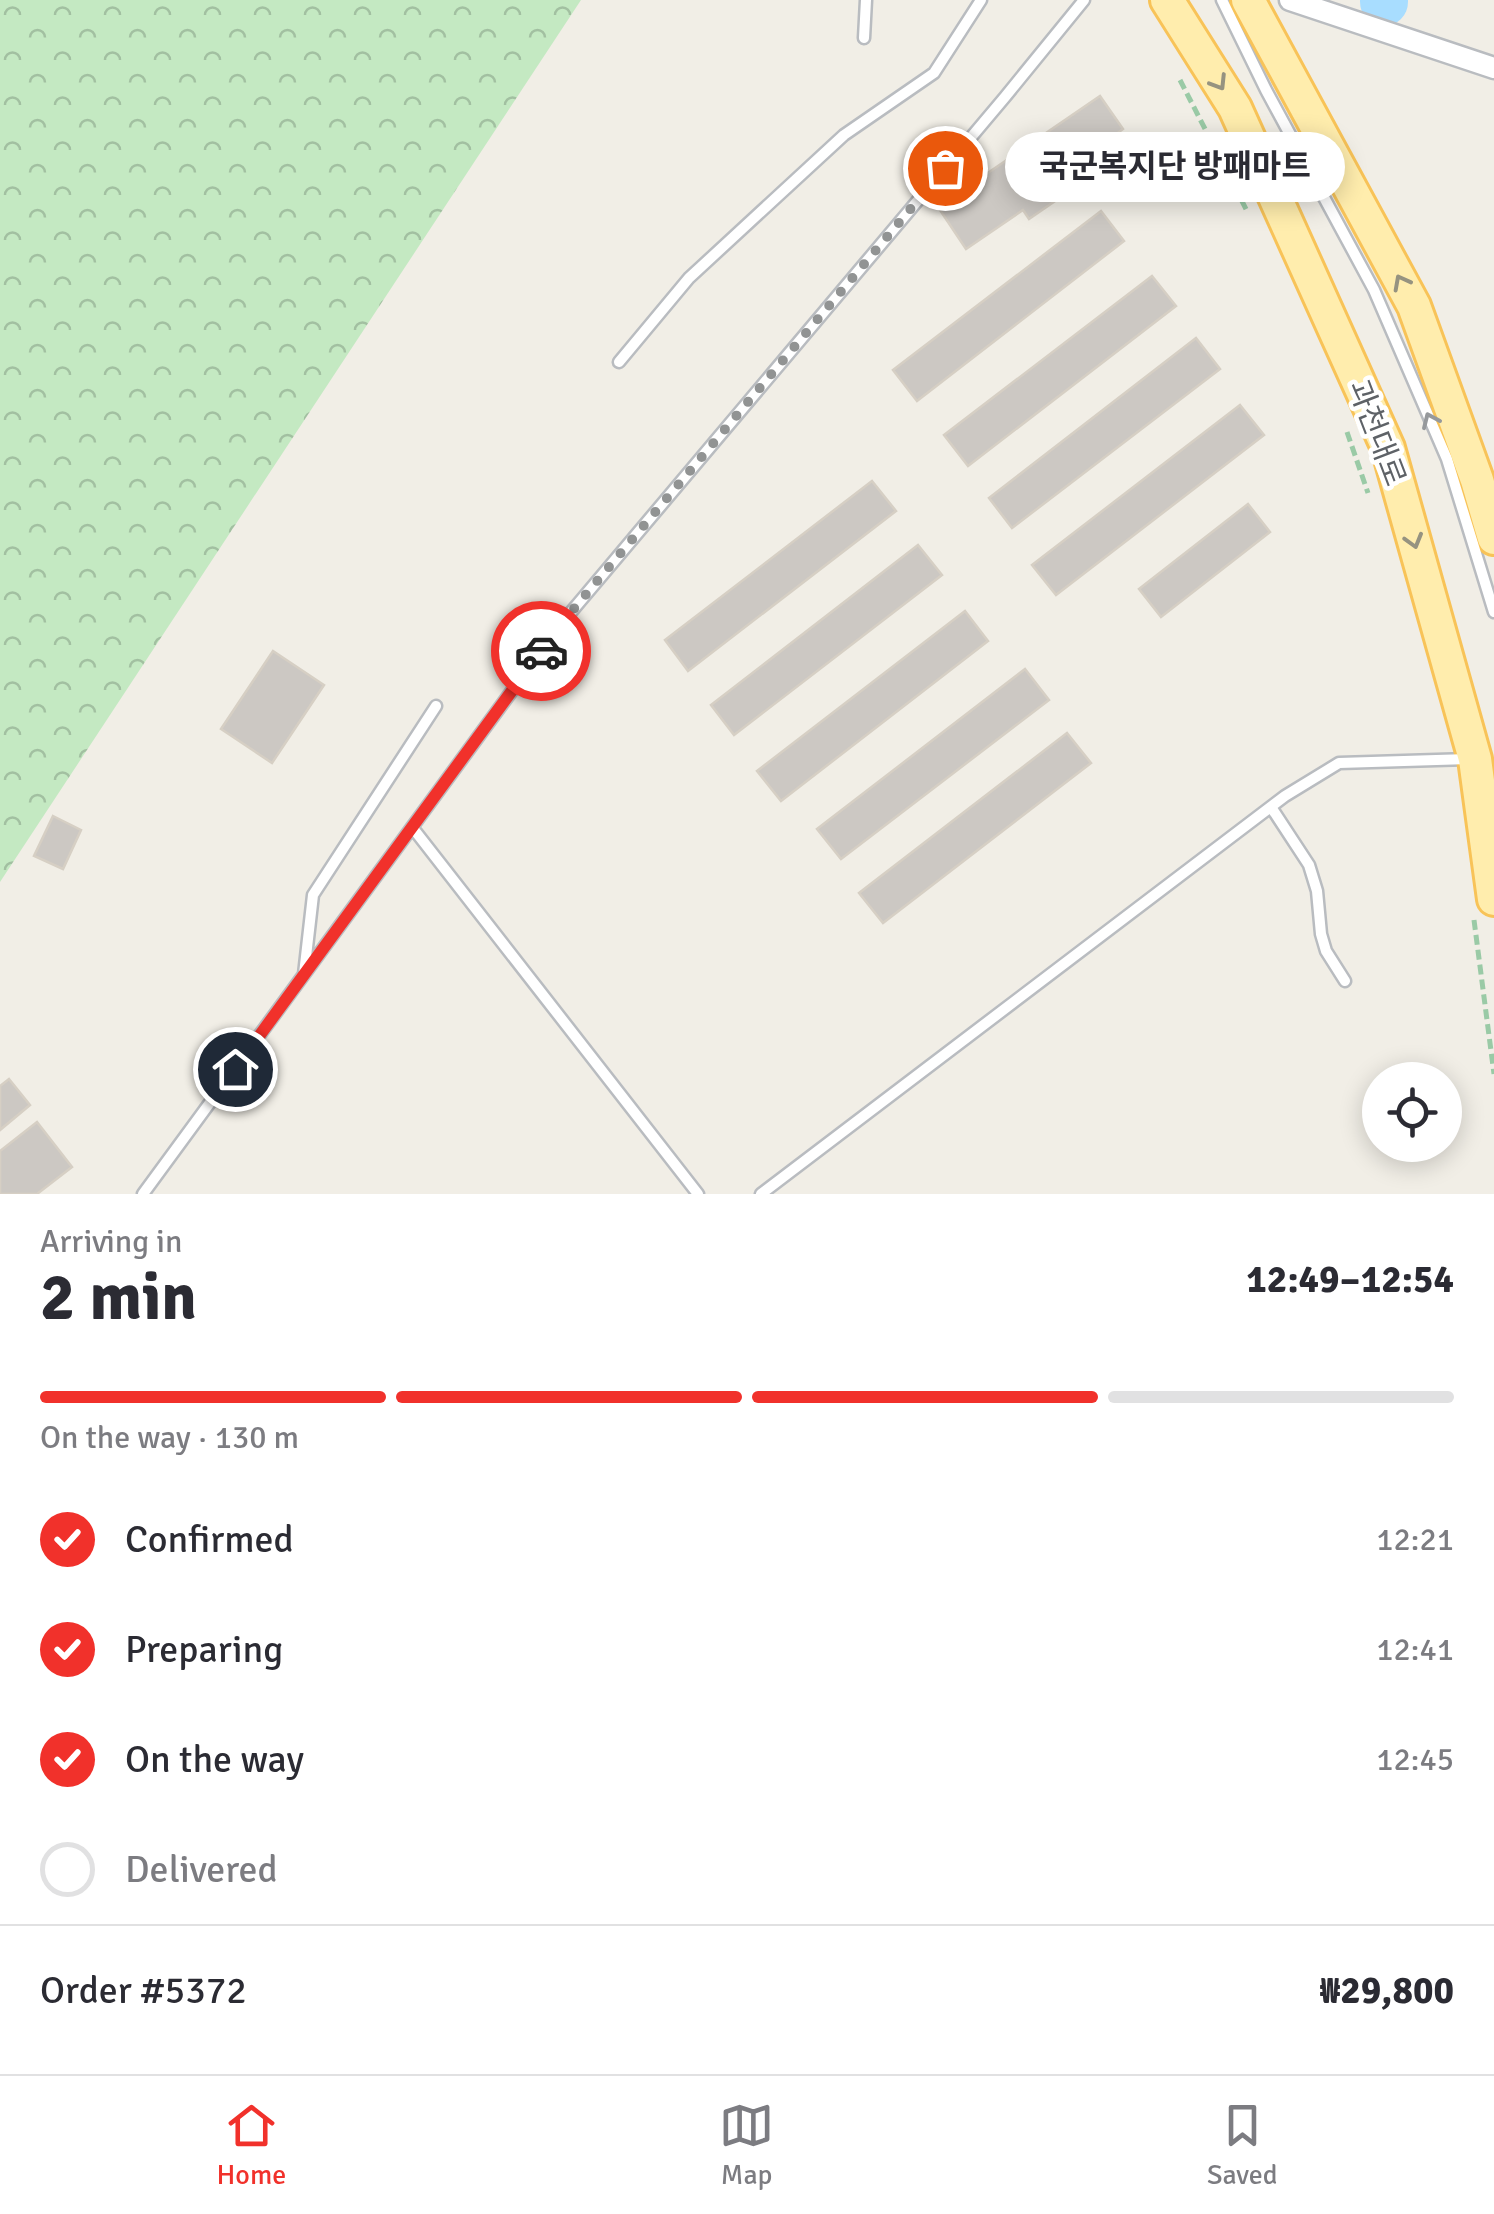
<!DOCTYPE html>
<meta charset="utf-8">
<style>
body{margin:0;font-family:Signika,"Noto Sans KR",sans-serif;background:#f2f2f3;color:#2b2b33;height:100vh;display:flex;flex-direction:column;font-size:38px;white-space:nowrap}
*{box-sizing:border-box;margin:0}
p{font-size:32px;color:#7c7c81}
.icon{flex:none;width:55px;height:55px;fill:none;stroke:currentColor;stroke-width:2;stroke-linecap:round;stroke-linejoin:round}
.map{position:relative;height:1194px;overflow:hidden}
.side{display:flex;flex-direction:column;background:#fff;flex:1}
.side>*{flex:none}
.tools{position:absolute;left:1362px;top:1062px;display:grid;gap:20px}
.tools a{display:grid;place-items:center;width:100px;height:100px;border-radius:50%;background:#fff;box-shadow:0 5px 25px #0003;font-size:50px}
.pin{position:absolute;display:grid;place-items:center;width:85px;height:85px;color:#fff;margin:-42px;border:5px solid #fff;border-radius:50%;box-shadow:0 2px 10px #0007}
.courier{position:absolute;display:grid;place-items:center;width:100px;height:100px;margin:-50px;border:8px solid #f1312b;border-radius:50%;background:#fff;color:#222;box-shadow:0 2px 12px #0007}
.bubble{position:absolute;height:70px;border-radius:35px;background:#fff;box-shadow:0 5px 25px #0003;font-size:32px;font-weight:700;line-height:70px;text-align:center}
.headline em{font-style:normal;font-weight:700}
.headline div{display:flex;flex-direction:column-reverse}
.headline{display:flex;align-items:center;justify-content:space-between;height:170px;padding:0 40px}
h1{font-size:65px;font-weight:700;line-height:75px}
.bar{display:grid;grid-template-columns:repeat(4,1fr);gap:15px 10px;align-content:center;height:120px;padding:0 40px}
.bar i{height:12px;border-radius:8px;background:#e1e1e2}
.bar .active{background:#f1312b}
.bar p{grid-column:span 4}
.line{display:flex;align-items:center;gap:25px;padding:0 40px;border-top:2px solid #e1e1e2}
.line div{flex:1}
ol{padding:0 40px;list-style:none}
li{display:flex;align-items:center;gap:30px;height:110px}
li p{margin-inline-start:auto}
li .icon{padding:10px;border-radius:50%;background:#f1312b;color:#fff;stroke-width:4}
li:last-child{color:#7c7c81}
li i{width:55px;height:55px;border:5px solid #e1e1e2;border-radius:50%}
.menu{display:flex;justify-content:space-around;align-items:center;height:140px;border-top:2px solid #e1e1e2;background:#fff;font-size:28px;color:#7c7c81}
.menu a{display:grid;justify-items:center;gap:5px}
.menu .active{color:#f1312b}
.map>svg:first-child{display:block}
.forest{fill:url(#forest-crowns)}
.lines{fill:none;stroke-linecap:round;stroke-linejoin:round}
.river{stroke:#a8ddff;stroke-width:48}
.building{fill:#ccc8c3;stroke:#d6cfc4;stroke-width:2.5}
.service-casing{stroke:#b9bcc0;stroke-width:15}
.minor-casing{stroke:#b9bcc0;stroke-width:25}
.primary-casing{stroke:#f8c358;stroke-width:38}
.path{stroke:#9acaa6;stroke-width:5;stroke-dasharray:10 5;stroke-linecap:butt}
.service{stroke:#fff;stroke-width:10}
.minor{stroke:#fff;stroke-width:20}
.primary{stroke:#ffedad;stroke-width:32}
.oneway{stroke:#969380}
.oneway2{stroke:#96999c}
.done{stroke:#919393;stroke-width:10;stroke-dasharray:0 18}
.route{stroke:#f1312b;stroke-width:12}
.labels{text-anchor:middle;stroke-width:9;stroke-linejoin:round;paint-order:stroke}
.street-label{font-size:30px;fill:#5e6267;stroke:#fff}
</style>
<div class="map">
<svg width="1494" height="1194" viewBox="0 0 1494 1194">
<defs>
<pattern id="forest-crowns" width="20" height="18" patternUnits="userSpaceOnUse" patternTransform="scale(2.5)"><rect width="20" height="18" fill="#c4e9c2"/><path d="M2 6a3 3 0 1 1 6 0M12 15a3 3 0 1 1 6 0" fill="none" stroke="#a2c0a1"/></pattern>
</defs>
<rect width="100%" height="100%" fill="#f1eee6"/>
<path class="forest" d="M 0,0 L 581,0 L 0,882 Z"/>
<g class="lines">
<path class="river" d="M 1384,2 L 1384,0"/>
</g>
<path class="building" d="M 1100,96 L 1123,129 L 1115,135 L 1120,143 L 1106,153 L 1112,162 L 1029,219 L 1023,210 L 966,249 L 938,207 Z
M 1101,211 L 1124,241 L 917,401 L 893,370 Z
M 1152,276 L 1176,306 L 968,466 L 944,435 Z
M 1196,338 L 1220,369 L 1012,528 L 989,498 Z
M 1240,405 L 1264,435 L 1056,595 L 1032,565 Z
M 872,481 L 896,511 L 688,671 L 665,640 Z
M 1248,504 L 1270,532 L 1161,617 L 1139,589 Z
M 918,545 L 942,575 L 734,735 L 711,705 Z
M 965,611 L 988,641 L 781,801 L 757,771 Z
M 273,651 L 324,685 L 272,763 L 221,729 Z
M 1025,669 L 1049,700 L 841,859 L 817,829 Z
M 1067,733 L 1091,763 L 883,923 L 859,893 Z
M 53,816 L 81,830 L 63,869 L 34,856 Z
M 9,1079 L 30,1105 L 0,1130 L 0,1086 Z
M 37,1122 L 72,1167 L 37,1194 L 0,1194 L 0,1151 Z"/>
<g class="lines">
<g class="service-casing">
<path id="service" d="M 1222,0 L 1266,90 L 1374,290 L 1447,459 L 1494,612
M 864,38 L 866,0
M 619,362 L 689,278 L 844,135 L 934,73 L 981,0
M 1271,807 L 1309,865 L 1317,891 L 1321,934 L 1326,951 L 1345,981
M 412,827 L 698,1194
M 304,974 L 313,895 L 436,706
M 143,1194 L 561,624 L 1005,97 L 1084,0
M 761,1194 L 1285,796 L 1339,763 L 1469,759"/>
</g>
<g class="minor-casing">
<path id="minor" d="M 1290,0 L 1494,68"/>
</g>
<g class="primary-casing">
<path id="primary" d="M 1167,0 L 1235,108 L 1388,448 L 1475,759 L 1494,899
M 1248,0 L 1414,306 L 1477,480 L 1494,538"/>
</g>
<path class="path" d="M 1180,80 L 1248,213
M 1347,432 L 1368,493
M 1474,920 L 1494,1074"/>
<use href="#service" class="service"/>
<use href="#minor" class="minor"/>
<use href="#primary" class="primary"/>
</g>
<defs><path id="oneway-chevron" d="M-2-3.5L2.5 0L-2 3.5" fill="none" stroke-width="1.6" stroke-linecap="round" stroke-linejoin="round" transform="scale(2.5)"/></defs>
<g class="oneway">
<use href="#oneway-chevron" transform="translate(1219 83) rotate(58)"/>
<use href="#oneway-chevron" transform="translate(1401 282) rotate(-118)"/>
<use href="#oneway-chevron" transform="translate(1414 541) rotate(74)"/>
</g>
<use class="oneway2" href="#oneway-chevron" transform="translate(1430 420) rotate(-114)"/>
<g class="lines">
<path class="done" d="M 541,651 L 561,624 L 945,168"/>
<path class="route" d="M 235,1069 L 541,651"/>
</g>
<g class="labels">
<g class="street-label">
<text transform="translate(1377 433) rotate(69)" y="10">과천대로</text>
</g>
</g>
</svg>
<div class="tools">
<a><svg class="icon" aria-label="locate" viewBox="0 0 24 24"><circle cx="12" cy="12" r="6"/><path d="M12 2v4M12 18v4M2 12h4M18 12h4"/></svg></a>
</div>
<div class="pin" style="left:945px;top:168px;background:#ea580c"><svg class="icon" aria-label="bag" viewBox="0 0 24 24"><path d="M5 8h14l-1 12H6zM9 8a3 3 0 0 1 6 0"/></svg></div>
<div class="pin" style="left:235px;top:1069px;background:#1f2937"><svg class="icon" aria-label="home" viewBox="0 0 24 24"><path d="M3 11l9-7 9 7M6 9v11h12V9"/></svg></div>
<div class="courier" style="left:541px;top:651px"><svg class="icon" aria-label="car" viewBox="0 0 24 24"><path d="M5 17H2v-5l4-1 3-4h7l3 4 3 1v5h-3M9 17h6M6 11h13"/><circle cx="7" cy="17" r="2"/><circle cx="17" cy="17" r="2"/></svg></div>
<div class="bubble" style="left:1005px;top:132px;width:340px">국군복지단 방패마트</div>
</div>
<section class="side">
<div class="headline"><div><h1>2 min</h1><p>Arriving in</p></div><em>12:49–12:54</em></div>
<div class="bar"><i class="active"></i><i class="active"></i><i class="active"></i><i></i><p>On the way · 130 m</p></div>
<ol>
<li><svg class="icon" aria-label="check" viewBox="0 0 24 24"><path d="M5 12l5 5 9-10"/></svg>Confirmed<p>12:21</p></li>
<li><svg class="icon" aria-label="check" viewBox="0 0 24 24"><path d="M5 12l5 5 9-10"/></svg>Preparing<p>12:41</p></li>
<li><svg class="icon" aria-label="check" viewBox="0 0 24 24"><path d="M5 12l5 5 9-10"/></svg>On the way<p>12:45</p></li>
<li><i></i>Delivered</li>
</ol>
<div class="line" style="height:130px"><div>Order #5372</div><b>₩29,800</b></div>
</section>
<nav class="menu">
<a class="active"><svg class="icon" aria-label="home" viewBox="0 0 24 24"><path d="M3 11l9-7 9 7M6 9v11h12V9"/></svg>Home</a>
<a><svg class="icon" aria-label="map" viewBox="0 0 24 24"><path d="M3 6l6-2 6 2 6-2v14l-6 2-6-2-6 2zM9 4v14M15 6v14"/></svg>Map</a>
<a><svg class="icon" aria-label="saved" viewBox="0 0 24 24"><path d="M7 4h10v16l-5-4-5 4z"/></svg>Saved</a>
</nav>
